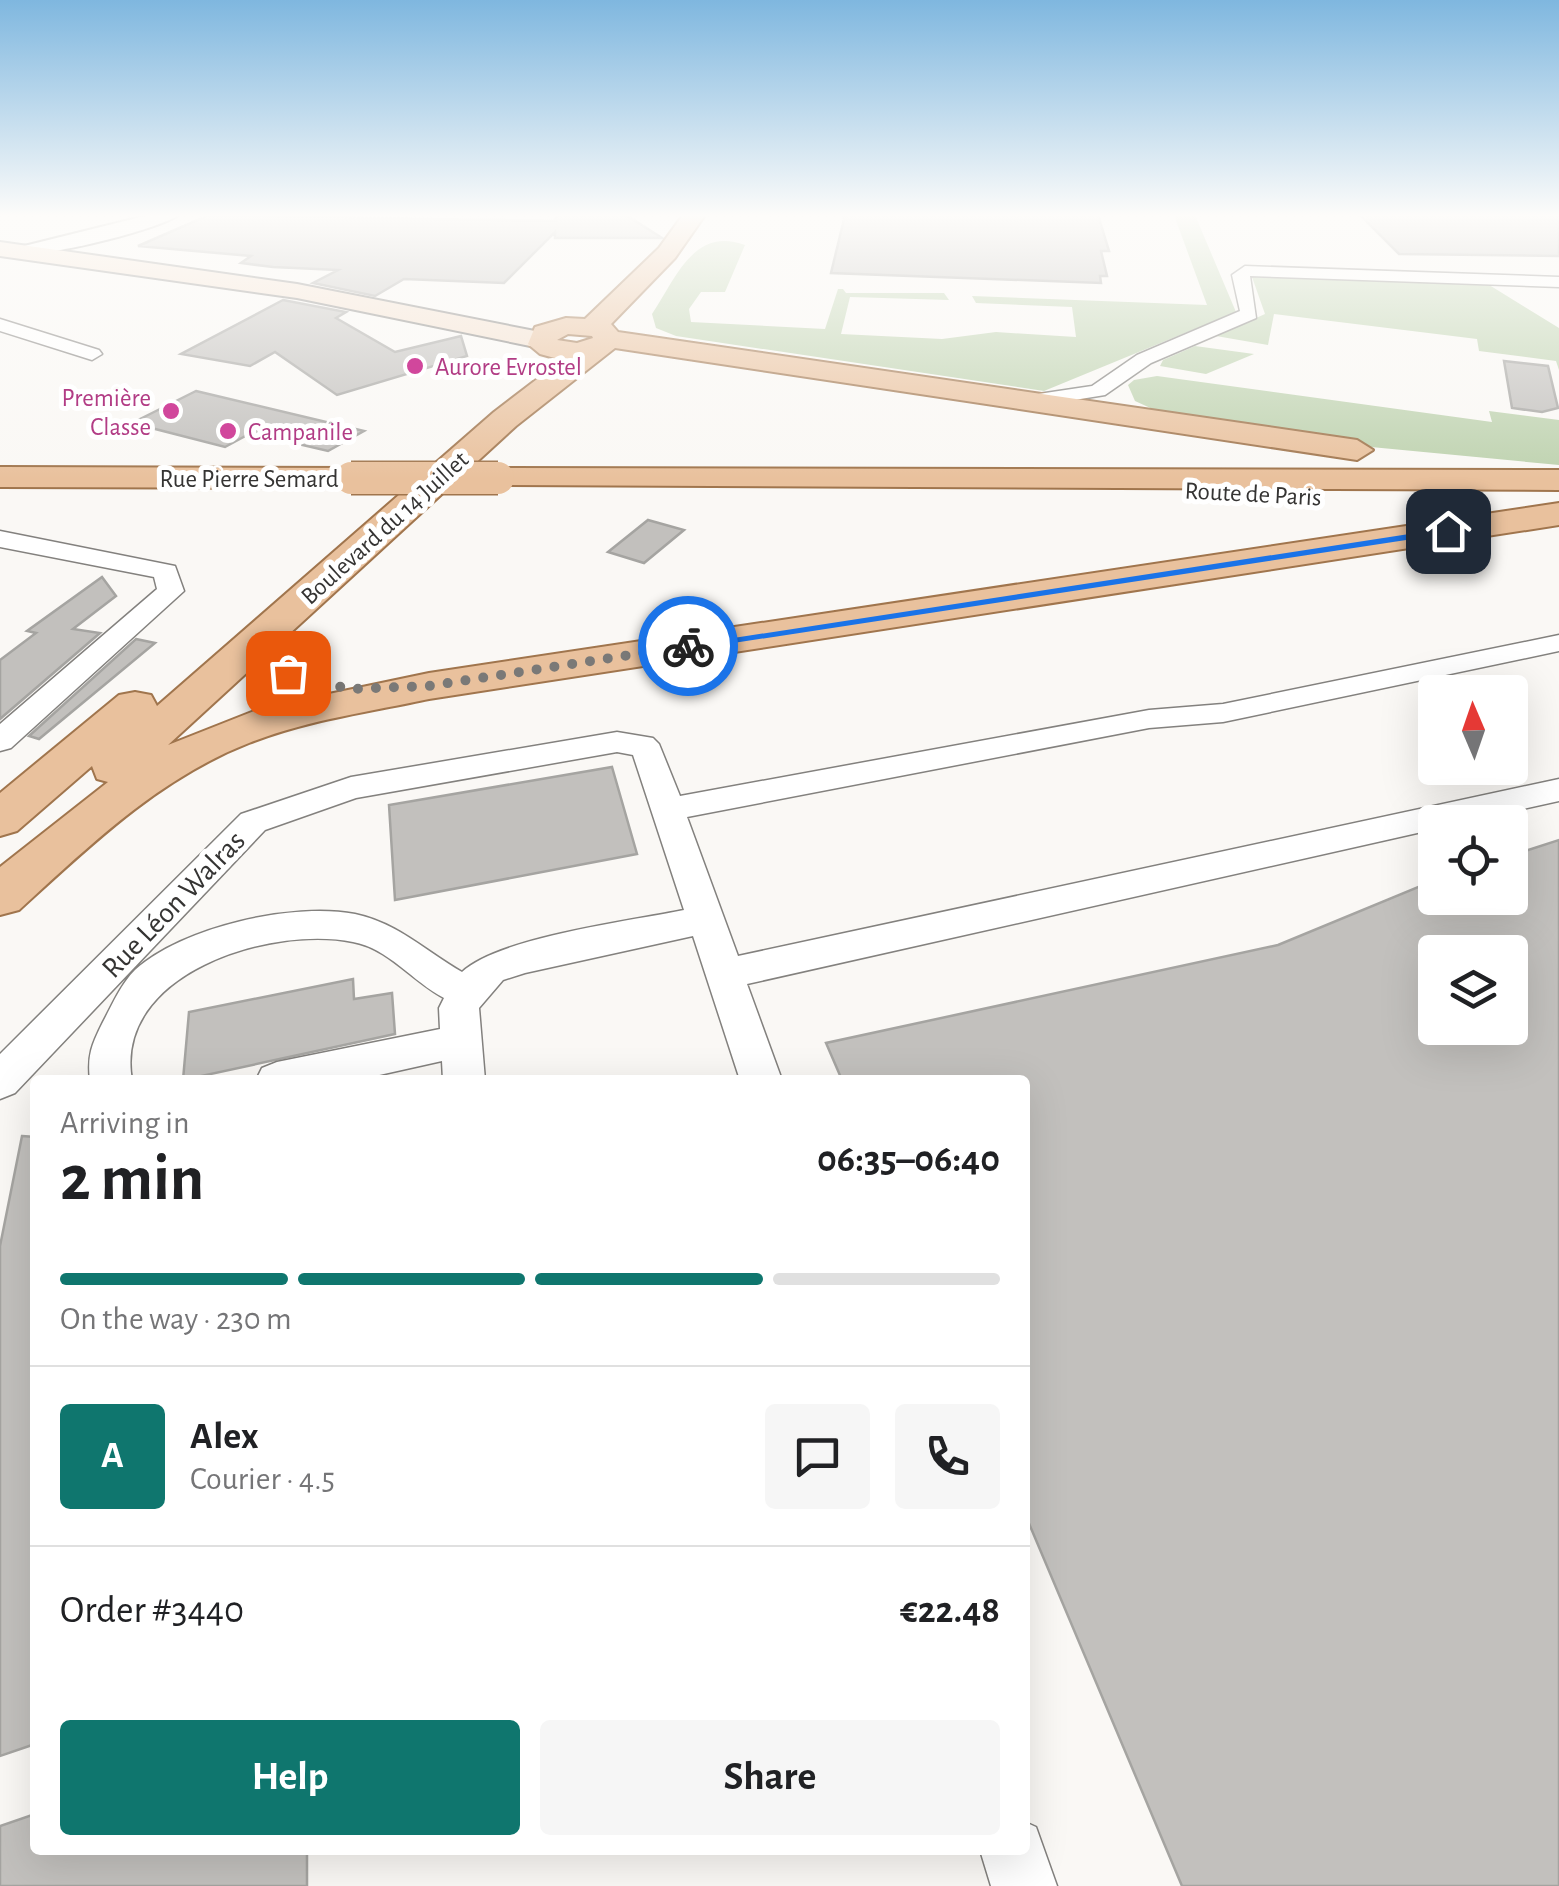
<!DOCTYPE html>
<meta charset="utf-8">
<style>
body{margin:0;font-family:"Alegreya Sans",sans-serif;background:#f6f6f6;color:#202124;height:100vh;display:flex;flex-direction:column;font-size:38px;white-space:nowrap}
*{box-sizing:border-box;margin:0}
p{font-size:32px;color:#757577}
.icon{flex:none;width:55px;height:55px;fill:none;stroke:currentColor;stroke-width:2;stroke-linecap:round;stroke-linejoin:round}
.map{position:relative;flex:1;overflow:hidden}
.drawer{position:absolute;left:30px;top:1075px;width:1000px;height:780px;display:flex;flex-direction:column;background:#fff;border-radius:10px;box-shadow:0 10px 40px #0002}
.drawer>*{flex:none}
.needle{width:65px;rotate:358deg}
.fabs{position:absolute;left:1418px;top:675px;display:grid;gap:20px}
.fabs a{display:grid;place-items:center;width:110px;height:110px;border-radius:10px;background:#fff;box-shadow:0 10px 40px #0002;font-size:50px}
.pin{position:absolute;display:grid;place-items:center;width:85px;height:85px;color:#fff;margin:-42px;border-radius:20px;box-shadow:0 5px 15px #0006}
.courier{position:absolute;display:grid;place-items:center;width:100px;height:100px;margin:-50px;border:8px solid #1a73e8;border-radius:50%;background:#fff;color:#222;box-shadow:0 2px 12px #0007}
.overview em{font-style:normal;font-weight:700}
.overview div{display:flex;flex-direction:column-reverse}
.overview{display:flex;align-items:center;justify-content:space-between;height:170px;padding:0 30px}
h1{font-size:65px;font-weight:700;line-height:75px}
.bar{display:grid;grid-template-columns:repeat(4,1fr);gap:15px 10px;align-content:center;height:120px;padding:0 30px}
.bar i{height:12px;border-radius:8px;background:#e0e0e0}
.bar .current{background:#0f766e}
.bar p{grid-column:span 4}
.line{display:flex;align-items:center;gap:25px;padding:0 30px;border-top:2px solid #e0e0e0}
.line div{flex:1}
.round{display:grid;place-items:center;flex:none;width:105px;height:105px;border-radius:10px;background:#f6f6f6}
.action{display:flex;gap:20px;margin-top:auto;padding:20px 30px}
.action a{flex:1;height:115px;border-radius:10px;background:#0f766e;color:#fff;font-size:40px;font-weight:700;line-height:115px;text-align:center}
.action a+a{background:#f6f6f6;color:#202124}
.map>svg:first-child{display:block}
.green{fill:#bed2af}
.building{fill:#c2c0bd;stroke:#a5a4a1;stroke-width:2.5;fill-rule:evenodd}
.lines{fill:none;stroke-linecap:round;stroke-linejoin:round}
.minor-casing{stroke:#83817e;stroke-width:3}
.tertiary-casing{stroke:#83817e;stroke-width:4}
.secondary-casing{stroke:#83817e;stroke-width:4}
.primary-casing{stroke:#a0754d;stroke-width:4}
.minor{fill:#fff;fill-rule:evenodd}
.tertiary{fill:#fff;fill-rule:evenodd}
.secondary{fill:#f4e0ce;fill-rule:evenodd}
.primary{fill:#e9c19d;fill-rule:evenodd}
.primary-bridge-casing{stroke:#a0754d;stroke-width:35;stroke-linecap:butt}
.primary-bridge{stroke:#e9c19d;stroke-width:32}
.route{fill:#1a73e8}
.done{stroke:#7a7977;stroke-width:10;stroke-dasharray:0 18}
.hotel-dot{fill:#d1479c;stroke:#fff;stroke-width:4}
.labels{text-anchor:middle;stroke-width:10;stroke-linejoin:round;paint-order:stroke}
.far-hotel-label{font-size:25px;fill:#b23c85;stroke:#fff;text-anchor:start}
.far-street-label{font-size:25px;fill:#353433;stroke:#fff}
.street-label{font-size:30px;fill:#353433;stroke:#fff}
</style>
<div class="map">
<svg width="1559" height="1886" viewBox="0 0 1559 1886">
<rect width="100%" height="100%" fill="#faf8f5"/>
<path class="green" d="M 1174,215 L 1195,215 L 1236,312 L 1044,391 L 676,336 L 656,328 L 652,314 C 676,278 694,226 745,245 L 725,292 L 701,292 L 689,309 L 691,322 L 825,329 L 838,289 L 843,289 L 846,293 L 944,293 L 949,300 L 850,297 L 841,334 L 942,339 L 996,332 L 1076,337 L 1072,307 L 976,303 L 972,296 L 1207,305 Z
M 1281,274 L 1486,283 L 1559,328 L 1559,370 L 1556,361 L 1479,351 L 1477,339 L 1274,314 L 1268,345 L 1216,336 L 1265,314 L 1252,277 Z
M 1195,346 L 1254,354 L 1206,374 L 1160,366 L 1163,360 Z
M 1157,376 L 1492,422 L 1489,411 L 1559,420 L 1559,465 L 1308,441 L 1157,411 L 1135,401 L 1128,385 L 1134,380 Z"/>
<path class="building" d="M 209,215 L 556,221 L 556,215 L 626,215 L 662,238 L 555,238 L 555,232 L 504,283 L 404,279 L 375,296 L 313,283 L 338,270 L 273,267 L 241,263 L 251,256 L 138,246 Z
M 845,215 L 1098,215 L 1109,251 L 1101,251 L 1107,276 L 1100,276 L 1101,283 L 831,273 Z
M 1360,215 L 1559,215 L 1559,256 L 1399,254 Z
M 283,300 L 346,312 L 336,318 L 395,352 L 461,336 L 467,356 L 337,395 L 275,352 L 250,366 L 181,354 Z
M 1504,361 L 1548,366 L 1558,408 L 1542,412 L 1512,408 Z
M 196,391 L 364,431 L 328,451 L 251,433 L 225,447 L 132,423 Z
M 648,520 L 684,530 L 644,563 L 608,552 Z
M 102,577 L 116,596 L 73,629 L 100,633 L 0,719 L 0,660 L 36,633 L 27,631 Z
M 136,639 L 155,643 L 39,739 L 29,736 Z
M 612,767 L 637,854 L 395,900 L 389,805 Z
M 1559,840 L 1559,1886 L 1182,1886 L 1025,1514 L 1025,1080 L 842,1080 L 826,1043 L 1278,945 L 1435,880 L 1435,898 L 1510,898 L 1510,856 ZM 1435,952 L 1510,952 L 1510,1028 L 1435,1028 Z
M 353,979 L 354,999 L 392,993 L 395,1034 L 183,1080 L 189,1012 Z
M 22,1136 L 35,1137 L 35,1744 L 0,1756 L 0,1246 Z
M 35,1814 L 35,1850 L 307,1850 L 307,1886 L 0,1886 L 0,1826 Z"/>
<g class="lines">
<g class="minor-casing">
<path id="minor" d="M 1245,266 L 1559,277 L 1559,287 L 1250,276 L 1256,318 L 1151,363 L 1105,395 L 1025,408 L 1015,402 L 1025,396 L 1092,386 L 1137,355 L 1240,311 L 1232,275 Z
M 0,319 L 99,350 L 102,354 L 92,360 L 0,331 Z
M 0,531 L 175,566 L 184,591 L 11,748 L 0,751 L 0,724 L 157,589 L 154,577 L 0,547 Z
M 1559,635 L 1559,651 L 1223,722 L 1149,728 L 687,817 L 738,956 L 1559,779 L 1559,801 L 1463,822 L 1435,822 L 1435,829 L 747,984 L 782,1080 L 740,1080 L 693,936 L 525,973 L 503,980 L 479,1008 L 485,1080 L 443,1080 L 442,1061 L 357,1080 L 256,1080 L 262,1068 L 277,1062 L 440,1029 L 439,1008 L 444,998 C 413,982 388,948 353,942 C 270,925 113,974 132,1080 L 90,1080 C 87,1055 92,1044 103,1022 C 112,1005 121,984 135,970 C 182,927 293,902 355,914 C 398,923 425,951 462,972 C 500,937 630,921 684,910 L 633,755 L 617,752 L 356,798 L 265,830 L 15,1093 L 0,1099 L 0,1054 L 241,814 L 351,777 L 617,732 L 653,738 L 659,744 L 680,796 L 1149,710 L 1223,704 Z
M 1025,1822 L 1036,1827 L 1057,1886 L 991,1886 L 980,1850 L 1025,1850 Z"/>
</g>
<g class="tertiary-casing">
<path id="tertiary" d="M 149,215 L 178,215 C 159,230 21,265 4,251 Z"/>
</g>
<g class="secondary-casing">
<path id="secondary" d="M 0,242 L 297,284 L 540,332 L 553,340 L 540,348 L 297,298 L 0,256 Z"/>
</g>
<g class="primary-casing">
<path id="primary" d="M 683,215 L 705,215 L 675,258 L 611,324 L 618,332 L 1357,440 L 1373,450 L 1357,460 L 615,348 L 516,426 L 168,745 L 262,708 L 429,673 L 1559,503 L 1559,525 L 429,699 C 369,712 307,720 249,743 C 159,778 89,846 19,910 L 0,915 L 0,867 L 108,782 L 97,779 L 92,766 L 17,831 L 0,836 L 0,793 L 119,695 L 135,692 L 151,695 L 157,706 L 494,412 L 562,360 L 540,354 L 528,344 L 535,327 L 566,318 L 585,319 L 659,248 ZM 568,334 L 592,336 L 593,338 L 577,343 L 557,340 Z
M 0,467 L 351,468 L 363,471 L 368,478 L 363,485 L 351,488 L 0,487 Z
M 498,468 L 1559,470 L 1559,490 L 486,485 L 481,478 L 486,471 Z"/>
</g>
<use href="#minor" class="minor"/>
<use href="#tertiary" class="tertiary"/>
<use href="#secondary" class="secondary"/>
<use href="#primary" class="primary"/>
<g class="primary-bridge-casing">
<path id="primary-bridge" d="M 351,478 L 498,478"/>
</g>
<use href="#primary-bridge" class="primary-bridge"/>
</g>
<linearGradient id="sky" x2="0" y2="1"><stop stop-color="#7fb7df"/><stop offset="0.45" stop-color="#fdfcfa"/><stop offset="1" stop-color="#fdfcfa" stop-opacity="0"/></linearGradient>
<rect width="1559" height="479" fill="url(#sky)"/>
<path class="route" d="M 1448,528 L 1452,533 L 688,650 L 682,646 Z"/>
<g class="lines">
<path class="done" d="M 288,673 L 349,689 L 429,686 L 688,646"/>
</g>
<g class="hotel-dot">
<circle cx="415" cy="366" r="10"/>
<circle cx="171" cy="411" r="10"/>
<circle cx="228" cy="431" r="10"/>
</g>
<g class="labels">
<g class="far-hotel-label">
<text x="435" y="375">Aurore Evrostel</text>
<text x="151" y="406" text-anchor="end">Première<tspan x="151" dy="29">Classe</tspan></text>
<text x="248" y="440">Campanile</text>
</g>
<g class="far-street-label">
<text x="249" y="487">Rue Pierre Semard</text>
<text transform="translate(1253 493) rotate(3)" y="9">Route de Paris</text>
<text transform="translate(384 527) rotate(-42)" y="9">Boulevard du 14 Juillet</text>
</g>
<g class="street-label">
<text transform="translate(173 904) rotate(-46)" y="10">Rue Léon Walras</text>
</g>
</g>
</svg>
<div class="fabs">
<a><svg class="needle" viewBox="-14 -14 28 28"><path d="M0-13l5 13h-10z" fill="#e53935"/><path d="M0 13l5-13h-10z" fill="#757577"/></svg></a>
<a><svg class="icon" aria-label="locate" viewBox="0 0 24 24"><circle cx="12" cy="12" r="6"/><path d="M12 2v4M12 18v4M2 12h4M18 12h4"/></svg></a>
<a><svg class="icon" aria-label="layers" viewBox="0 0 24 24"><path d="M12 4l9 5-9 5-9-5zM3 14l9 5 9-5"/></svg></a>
</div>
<div class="pin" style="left:288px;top:673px;background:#ea580c"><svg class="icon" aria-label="bag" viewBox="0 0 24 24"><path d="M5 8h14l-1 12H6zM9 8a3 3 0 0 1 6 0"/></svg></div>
<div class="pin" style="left:1448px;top:531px;background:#1f2937"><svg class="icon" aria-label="home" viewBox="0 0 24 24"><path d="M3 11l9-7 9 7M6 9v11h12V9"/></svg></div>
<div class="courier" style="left:688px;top:646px"><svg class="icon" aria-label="bike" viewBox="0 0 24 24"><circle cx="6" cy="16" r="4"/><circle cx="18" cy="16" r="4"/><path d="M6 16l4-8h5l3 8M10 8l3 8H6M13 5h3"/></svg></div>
<section class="drawer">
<div class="overview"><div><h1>2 min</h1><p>Arriving in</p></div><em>06:35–06:40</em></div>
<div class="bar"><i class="current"></i><i class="current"></i><i class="current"></i><i></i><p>On the way · 230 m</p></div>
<div class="line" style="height:180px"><b class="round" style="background:#0f766e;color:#fff">A</b><div><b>Alex</b><p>Courier · 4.5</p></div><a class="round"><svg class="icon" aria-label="chat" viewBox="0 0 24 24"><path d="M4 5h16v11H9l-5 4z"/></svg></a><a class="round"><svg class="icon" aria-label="phone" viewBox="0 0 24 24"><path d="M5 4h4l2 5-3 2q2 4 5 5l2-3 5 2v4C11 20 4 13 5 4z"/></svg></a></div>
<div class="line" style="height:130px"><div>Order #3440</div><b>€22.48</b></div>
<div class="action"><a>Help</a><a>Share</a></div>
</section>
</div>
